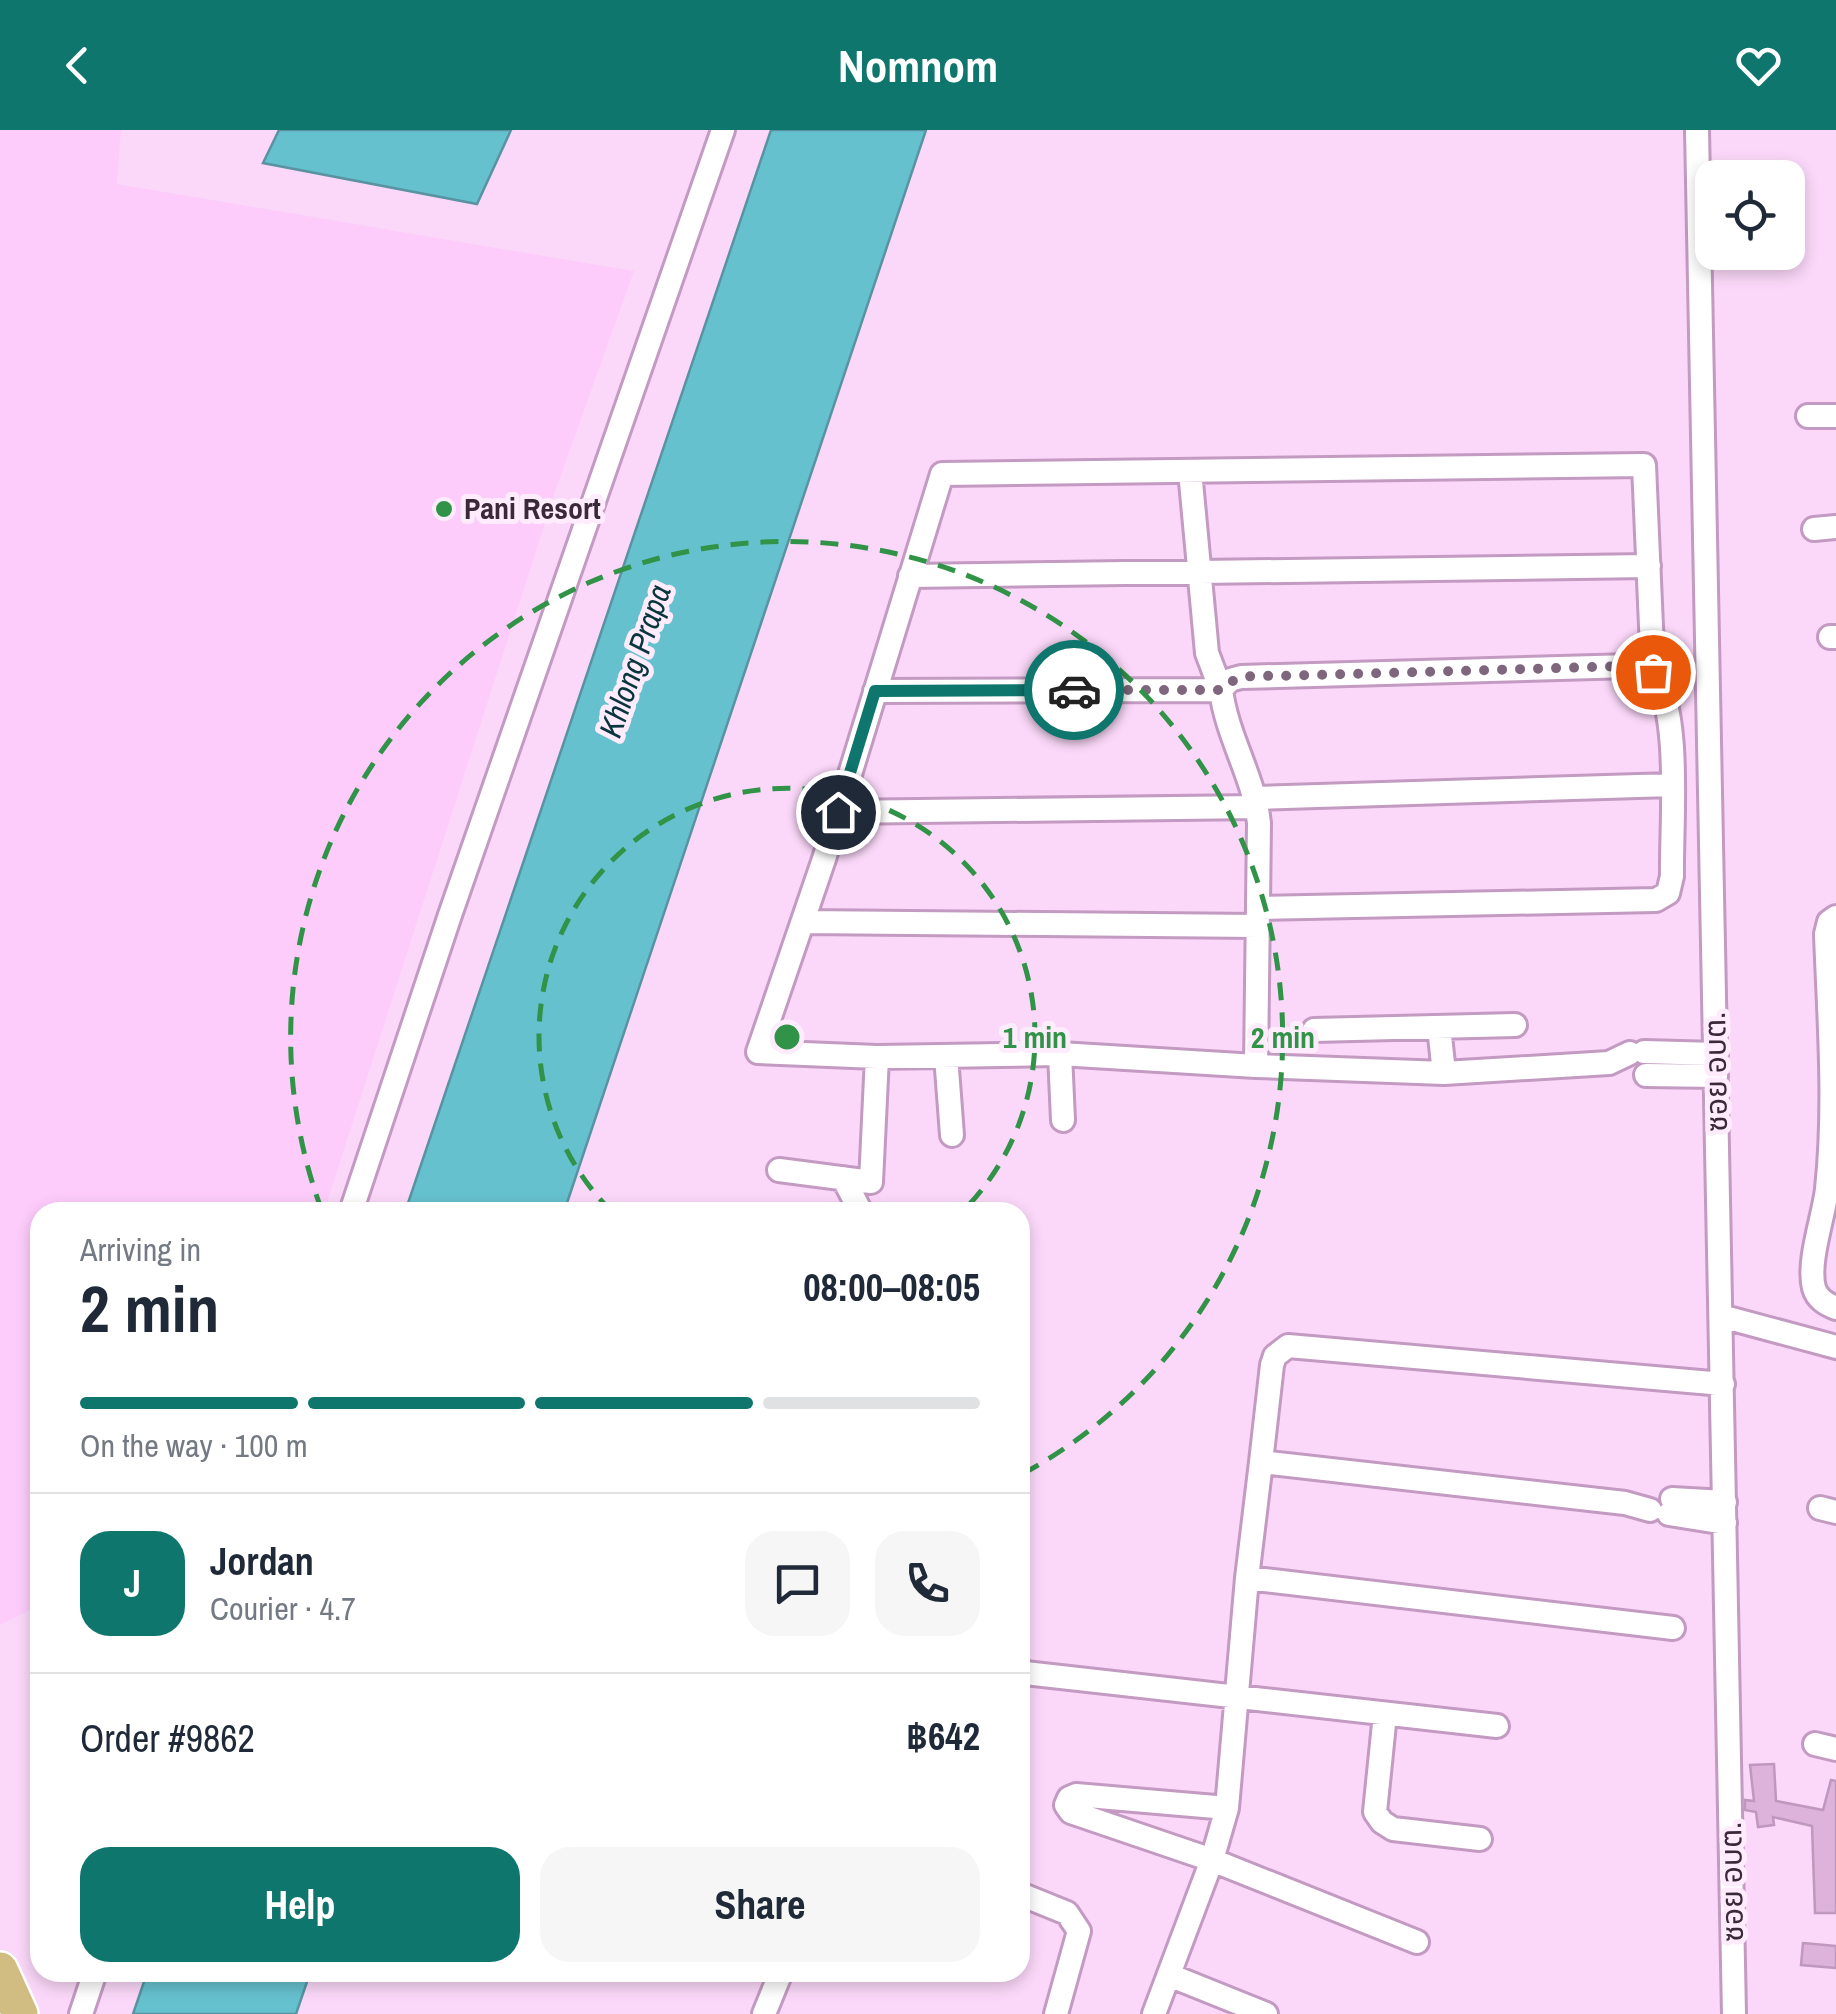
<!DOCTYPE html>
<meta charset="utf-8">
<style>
body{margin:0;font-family:"Archivo Narrow","Noto Sans Thai",sans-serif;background:#f6f6f7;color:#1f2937;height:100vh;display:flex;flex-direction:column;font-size:38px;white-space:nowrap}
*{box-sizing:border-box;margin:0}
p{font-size:32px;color:#747a83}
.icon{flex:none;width:55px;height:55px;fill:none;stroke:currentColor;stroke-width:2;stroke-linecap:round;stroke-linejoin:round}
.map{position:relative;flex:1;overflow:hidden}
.sheet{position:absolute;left:30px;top:1072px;width:1000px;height:780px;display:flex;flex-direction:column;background:#fff;border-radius:30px;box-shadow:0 5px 15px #0003}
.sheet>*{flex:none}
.fabs{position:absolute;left:1695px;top:30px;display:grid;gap:20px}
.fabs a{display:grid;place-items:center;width:110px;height:110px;border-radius:20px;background:#fff;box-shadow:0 5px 15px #0003;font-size:50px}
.pin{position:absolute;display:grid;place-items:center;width:85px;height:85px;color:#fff;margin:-42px;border:5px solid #fff;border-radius:50%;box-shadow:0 2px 10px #0007}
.courier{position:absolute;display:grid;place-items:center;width:100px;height:100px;margin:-50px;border:8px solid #0f766e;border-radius:50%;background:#fff;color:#222;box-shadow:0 2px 12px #0007}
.head em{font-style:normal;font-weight:800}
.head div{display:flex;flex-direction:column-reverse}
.head{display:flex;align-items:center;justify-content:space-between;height:170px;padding:0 50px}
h1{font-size:65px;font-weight:800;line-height:75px}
.bar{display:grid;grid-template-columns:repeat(4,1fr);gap:15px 10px;align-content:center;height:120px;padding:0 50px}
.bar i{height:12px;border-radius:8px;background:#e0e1e3}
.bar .current{background:#0f766e}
.bar p{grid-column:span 4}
.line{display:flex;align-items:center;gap:25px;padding:0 50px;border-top:2px solid #e0e1e3}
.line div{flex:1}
.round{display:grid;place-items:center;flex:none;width:105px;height:105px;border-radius:30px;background:#f6f6f7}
.cta{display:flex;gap:20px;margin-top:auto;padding:20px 50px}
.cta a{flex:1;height:115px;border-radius:30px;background:#0f766e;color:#fff;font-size:40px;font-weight:800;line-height:115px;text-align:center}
.cta a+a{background:#f6f6f7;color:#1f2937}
header{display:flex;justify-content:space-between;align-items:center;height:130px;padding:0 50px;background:#0f766e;color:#fff;font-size:45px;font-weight:800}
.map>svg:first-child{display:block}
.built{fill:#fdccfb}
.water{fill:#66c1cf;stroke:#5993a2;stroke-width:2.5}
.building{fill:#ddb3db;stroke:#c097be;stroke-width:2.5}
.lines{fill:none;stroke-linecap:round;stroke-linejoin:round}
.minor-casing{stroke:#c39ac1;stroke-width:28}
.primary-casing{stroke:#fff;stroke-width:40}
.minor{stroke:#fff;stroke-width:22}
.primary{stroke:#d1bc81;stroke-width:35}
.done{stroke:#7e667c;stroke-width:10;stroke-dasharray:0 18}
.route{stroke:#0f766e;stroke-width:12}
.ring{fill:none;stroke:#309347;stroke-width:5;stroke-dasharray:18 12}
.poi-dot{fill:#309347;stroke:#feecfd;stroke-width:4}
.labels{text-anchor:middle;stroke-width:10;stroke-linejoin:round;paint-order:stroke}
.poi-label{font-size:30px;font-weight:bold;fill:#3a2939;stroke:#feecfd;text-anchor:start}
.street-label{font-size:30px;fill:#3a2939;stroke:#feecfd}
.water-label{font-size:32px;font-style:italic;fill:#08363c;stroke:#feecfd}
.centre{fill:#309347;stroke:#feecfd;stroke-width:5}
.ring-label{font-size:30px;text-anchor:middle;font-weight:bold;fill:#309347;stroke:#feecfd;stroke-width:10;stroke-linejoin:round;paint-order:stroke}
</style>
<header><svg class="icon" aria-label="back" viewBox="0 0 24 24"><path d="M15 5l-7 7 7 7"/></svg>Nomnom<svg class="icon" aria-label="heart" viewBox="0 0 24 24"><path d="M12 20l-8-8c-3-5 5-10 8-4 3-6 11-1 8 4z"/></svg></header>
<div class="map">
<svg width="1836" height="1884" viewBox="0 0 1836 1884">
<rect width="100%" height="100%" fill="#fbd8f9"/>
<path class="built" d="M 0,0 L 121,0 L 117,54 L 634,141 L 556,359 L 324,1082 L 40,1082 L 40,1475 L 0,1495 Z"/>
<path class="water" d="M 279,0 L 511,0 L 477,74 L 263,33 Z
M 771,0 L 926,0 L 564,1082 L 405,1082 Z
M 147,1843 L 147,1842 L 310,1843 L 296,1884 L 133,1884 Z"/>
<path class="building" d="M 1774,1634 L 1776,1671 L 1823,1680 L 1831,1650 L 1836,1651 L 1836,1783 L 1815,1783 L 1812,1696 L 1773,1687 L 1774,1695 L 1758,1697 L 1756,1682 L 1745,1680 L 1745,1670 L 1754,1671 L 1750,1635 Z
M 1803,1813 L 1836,1816 L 1836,1838 L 1801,1835 Z"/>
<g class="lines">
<g class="minor-casing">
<path id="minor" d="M 1697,0 L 1734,1884
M 1808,286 L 1836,286
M 1814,399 L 1836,397
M 910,446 L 1649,436
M 1830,507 L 1836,507
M 875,561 L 1221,560 L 1207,523 L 1190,341
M 1256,668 L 1671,655
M 838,682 L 1257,677
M 1836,787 L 1829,792 L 1826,804 C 1829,888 1836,974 1827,1059 C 1824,1086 1807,1132 1814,1158 C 1817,1169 1826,1174 1836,1178
M 803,792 L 1258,796
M 1439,897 L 1444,943
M 1314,900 L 1515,895
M 1644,922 L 1716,924
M 1630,923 L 1609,933 L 1444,943 L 1256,936 L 1259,693 C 1254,647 1227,607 1221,560 L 1230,550 L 1241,547 L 1631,536 L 1653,542
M 1060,924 L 1063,990
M 946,926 L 952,1005
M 877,927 L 758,922 L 824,729 L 942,344 L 1644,335 L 1653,542 C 1682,583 1671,694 1672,746 L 1668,763 L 1656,770 L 1258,778
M 1646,945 L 1716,946
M 779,1040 L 871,1052 L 877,927 L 1060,924 L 1256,936
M 843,1048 L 861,1082
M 351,1082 L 450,785 L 723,0
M 1721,1186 L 1836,1217
M 1261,1332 L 1272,1235 L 1275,1226 L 1288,1216 L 1723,1254
M 1672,1369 L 1725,1372
M 1820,1378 L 1836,1382
M 1669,1384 L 1725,1393
M 1247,1448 L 1673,1498
M 1025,1543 L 1497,1596
M 1385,1584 L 1375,1682 L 1382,1692 L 1393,1699 L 1480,1709
M 1815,1614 L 1836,1619
M 1227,1678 L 1076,1665 L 1069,1668 L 1066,1675 L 1071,1682 L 1212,1730 L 1417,1812
M 1020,1764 L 1067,1783 L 1079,1801 L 1056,1884
M 1169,1845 L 1266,1884
M 81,1884 L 95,1842
M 764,1884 L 781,1842
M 1154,1884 L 1212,1730 L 1227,1678 L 1247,1448 L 1261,1332 L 1625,1373 L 1650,1380"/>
</g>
<g class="primary-casing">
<path id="primary" d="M 0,1840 L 20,1884"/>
</g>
<use href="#minor" class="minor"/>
<use href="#primary" class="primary"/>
</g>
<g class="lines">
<path class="done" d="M 1074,560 L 1221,560 C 1236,543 1258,546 1280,546 L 1630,536 L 1653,542"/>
<path class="route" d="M 838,682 L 875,561 L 1074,560"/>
</g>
<g class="ring">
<path d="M612 1082A248 248 0 1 1 962 1082"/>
<path d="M322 1081A496 496 0 1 1 1024 1343"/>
</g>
<circle class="poi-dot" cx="444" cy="379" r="10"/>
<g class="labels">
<g class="poi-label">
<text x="464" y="389">Pani Resort</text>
</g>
<g class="street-label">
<text transform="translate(1716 942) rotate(-91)" y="10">ซอย อบต.</text>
<text transform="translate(1732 1752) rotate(-91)" y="10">ซอย อบต.</text>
</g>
<g class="water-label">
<text transform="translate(635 531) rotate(-71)" y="11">Khlong Prapa</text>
</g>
</g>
<circle cx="787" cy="907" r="15" class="centre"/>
<g class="ring-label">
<text x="1035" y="918">1 min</text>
<text x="1283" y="918">2 min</text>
</g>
</svg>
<div class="fabs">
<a><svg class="icon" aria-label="locate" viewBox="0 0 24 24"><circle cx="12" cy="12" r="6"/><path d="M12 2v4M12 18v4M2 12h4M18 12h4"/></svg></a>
</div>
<div class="pin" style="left:1653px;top:542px;background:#ea580c"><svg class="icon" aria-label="bag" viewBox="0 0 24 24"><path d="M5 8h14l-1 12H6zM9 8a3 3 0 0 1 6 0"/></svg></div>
<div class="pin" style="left:838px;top:682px;background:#1f2937"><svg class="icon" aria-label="home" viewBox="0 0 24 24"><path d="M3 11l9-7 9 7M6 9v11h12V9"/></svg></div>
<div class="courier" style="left:1074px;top:560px"><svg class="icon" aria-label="car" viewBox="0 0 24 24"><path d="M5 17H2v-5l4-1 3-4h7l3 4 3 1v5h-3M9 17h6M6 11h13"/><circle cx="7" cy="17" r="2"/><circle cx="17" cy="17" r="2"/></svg></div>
<section class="sheet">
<div class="head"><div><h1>2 min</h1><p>Arriving in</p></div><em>08:00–08:05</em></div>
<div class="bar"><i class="current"></i><i class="current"></i><i class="current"></i><i></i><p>On the way · 100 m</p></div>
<div class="line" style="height:180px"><b class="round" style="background:#0f766e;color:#fff">J</b><div><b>Jordan</b><p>Courier · 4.7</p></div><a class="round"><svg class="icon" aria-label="chat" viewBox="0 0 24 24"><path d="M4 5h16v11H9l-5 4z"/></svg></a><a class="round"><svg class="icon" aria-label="phone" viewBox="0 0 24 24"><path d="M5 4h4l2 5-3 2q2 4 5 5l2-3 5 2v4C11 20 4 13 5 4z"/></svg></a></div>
<div class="line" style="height:130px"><div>Order #9862</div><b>฿642</b></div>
<div class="cta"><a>Help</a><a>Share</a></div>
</section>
</div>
